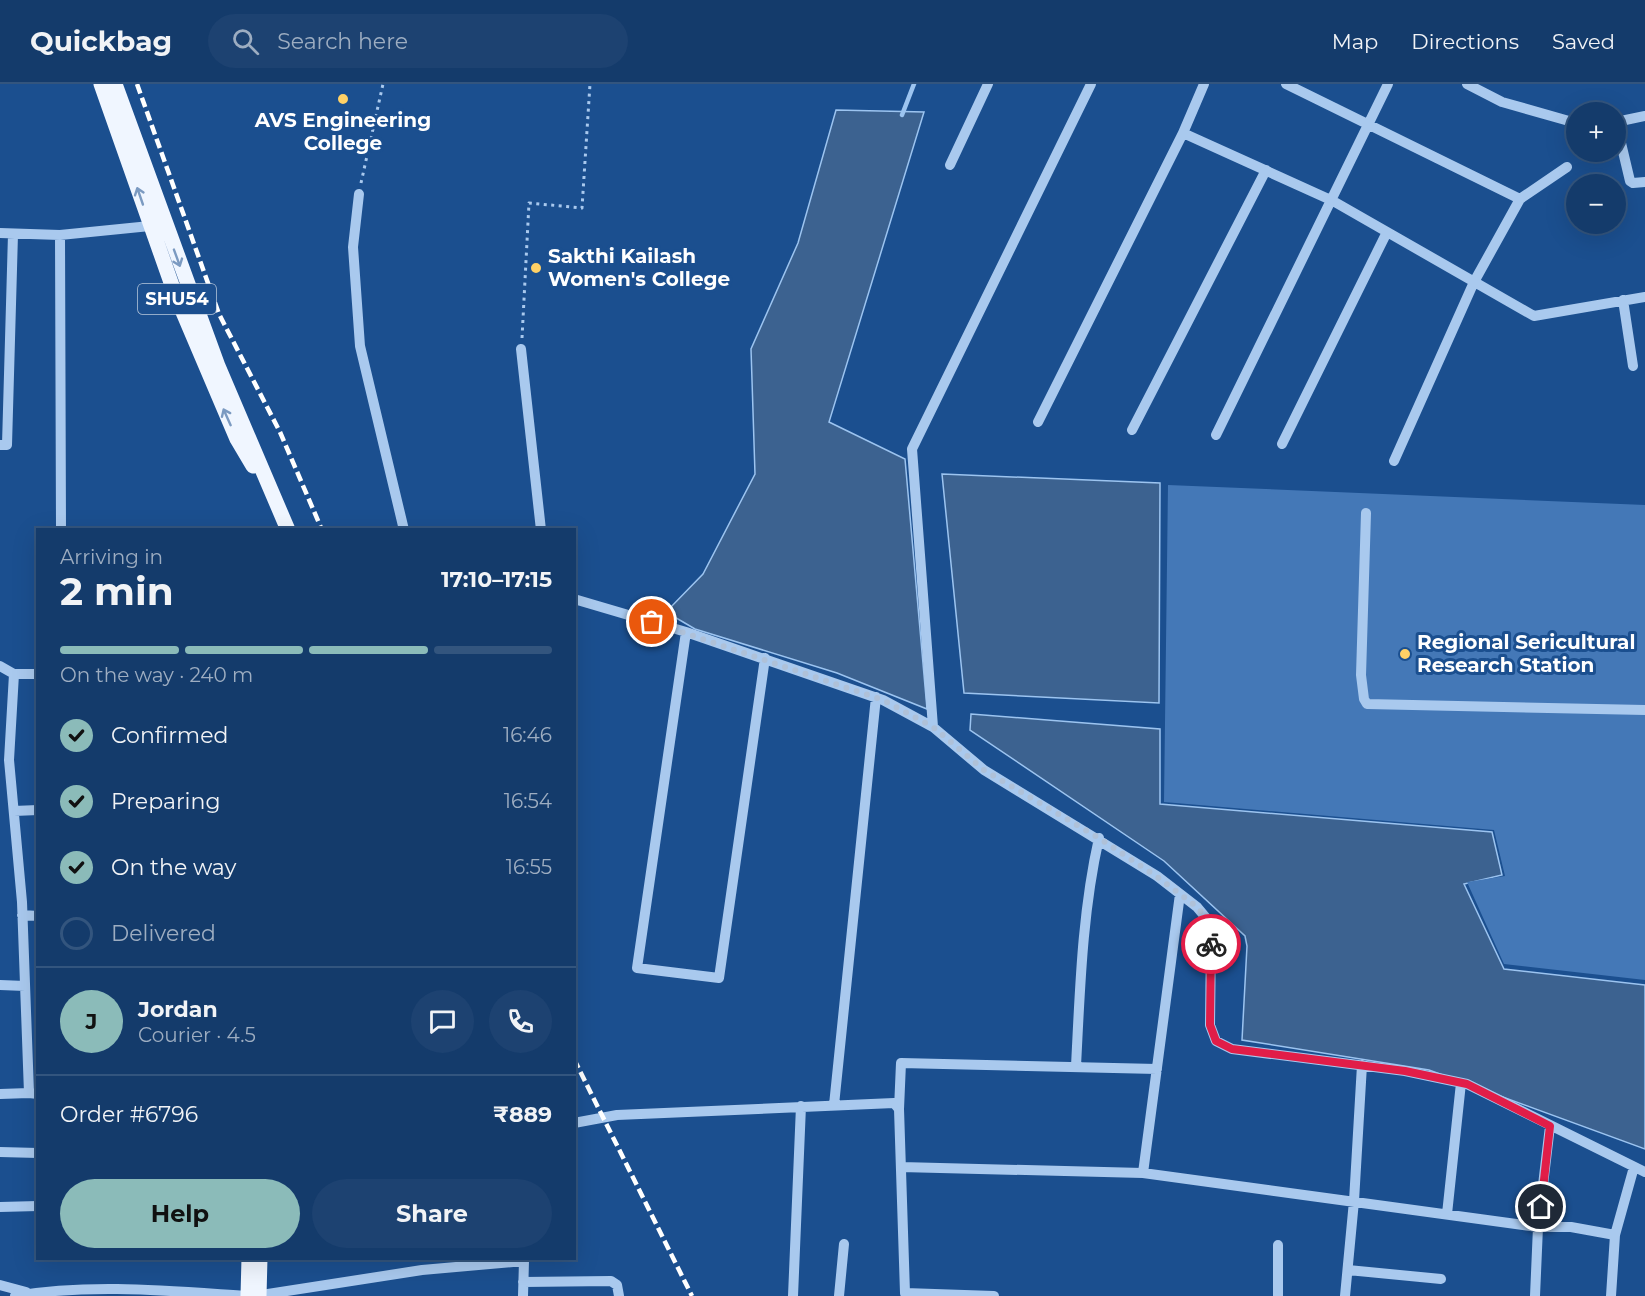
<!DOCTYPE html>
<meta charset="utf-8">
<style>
body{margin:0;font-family:Montserrat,sans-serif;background:#1d4271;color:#f1f3f6;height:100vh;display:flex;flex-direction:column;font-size:22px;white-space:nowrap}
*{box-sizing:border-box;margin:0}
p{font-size:20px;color:#9dadc1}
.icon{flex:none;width:33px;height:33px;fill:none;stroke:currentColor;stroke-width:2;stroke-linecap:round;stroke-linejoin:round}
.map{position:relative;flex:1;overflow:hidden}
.panel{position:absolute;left:36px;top:444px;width:540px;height:732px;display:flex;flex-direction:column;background:#143b6b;border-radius:0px;box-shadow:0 6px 24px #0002,0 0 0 2px #33557e}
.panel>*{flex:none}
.controls{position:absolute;left:1566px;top:18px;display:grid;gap:12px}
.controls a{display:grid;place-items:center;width:60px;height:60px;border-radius:50%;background:#143b6b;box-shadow:0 6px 24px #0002,0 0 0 2px #33557e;font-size:30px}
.pin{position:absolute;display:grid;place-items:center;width:51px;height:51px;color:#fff;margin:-26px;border:3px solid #fff;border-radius:50%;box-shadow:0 2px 6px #0007}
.courier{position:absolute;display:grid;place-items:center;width:60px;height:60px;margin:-30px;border:4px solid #e11d48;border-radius:50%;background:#fff;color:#222;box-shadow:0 2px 8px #0007}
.head em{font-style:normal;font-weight:700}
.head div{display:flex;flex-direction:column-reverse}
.head{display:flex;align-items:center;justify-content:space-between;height:102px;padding:0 24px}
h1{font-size:39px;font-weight:700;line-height:45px}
.bar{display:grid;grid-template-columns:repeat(4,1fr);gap:9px 6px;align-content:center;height:72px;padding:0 24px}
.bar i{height:8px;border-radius:4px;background:#33557e}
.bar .active{background:#8bbbb9}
.bar p{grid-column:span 4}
.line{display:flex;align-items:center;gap:15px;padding:0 24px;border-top:2px solid #33557e}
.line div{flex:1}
.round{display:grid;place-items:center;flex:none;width:63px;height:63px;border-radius:32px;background:#1d4271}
ol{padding:0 24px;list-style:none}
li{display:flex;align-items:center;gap:18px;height:66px}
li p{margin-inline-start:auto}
li .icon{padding:6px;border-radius:50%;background:#8bbbb9;color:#111;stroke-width:4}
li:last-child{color:#9dadc1}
li i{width:33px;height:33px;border:3px solid #33557e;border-radius:50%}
.cta{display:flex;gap:12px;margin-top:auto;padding:12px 24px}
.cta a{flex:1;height:69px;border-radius:36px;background:#8bbbb9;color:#111;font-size:24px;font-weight:700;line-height:69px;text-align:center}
.cta a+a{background:#1d4271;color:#f1f3f6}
header{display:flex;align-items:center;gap:36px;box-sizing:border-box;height:84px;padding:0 30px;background:#143b6b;border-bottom:2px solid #33557e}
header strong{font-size:28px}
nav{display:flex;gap:33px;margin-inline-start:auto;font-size:21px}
.search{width:420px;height:54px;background:#1d4271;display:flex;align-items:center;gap:15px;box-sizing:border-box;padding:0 21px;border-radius:33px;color:#9dadc1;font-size:22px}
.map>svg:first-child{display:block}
.water{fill:#3c6290;stroke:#9cc4f0;stroke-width:1.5}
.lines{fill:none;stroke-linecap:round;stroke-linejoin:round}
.stream{stroke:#9cc4f0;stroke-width:4.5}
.building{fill:#4478b7}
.path{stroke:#a9c9ee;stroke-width:3;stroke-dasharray:3 4.5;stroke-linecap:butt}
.minor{stroke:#a9c9ee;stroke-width:10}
.major{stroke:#f0f6ff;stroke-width:15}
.rail{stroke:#fff;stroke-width:4.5;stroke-dasharray:10 4.5;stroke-linecap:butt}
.oneway{stroke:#7b9ac1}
.done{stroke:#afc1d8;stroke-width:6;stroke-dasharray:0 10.8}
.route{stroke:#e11d48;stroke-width:8}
.poi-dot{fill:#ffd166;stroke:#1b4f8f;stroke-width:2}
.labels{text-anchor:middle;stroke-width:6;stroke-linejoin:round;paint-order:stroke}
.shield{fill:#1b4f8f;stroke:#bbcadd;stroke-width:1.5}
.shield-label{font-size:18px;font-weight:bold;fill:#fff}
.poi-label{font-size:20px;font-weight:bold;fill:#fff;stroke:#1b4f8f;text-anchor:start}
</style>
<header>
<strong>Quickbag</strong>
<div class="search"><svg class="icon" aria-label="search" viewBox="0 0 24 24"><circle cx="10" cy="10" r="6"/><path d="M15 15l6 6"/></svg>Search here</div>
<nav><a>Map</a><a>Directions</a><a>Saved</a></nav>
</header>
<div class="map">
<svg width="1645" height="1212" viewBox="0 0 1645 1212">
<rect width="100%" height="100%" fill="#1b4f8f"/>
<path class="water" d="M 836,26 L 924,28 L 829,338 L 905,375 L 927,625 L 837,589 L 695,545 L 666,528 L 703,490 L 755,390 L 751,265 L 798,159 Z
M 942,390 L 1160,399 L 1159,619 L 964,609 Z
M 971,630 L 1160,645 L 1160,720 L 1492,748 L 1502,791 L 1464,800 L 1504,885 L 1645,901 L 1645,1065 L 1429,986 L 1242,956 L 1247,862 L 1245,852 L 1164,777 L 970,646 Z"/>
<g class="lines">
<path class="stream" d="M 902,31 L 914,0"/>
</g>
<path class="building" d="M 1168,401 L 1645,421 L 1645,896 L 1504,880 L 1467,798 L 1505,792 L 1494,746 L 1164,718 Z"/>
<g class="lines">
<path class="path" d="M 361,99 L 383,0
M 522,254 L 529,119 L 582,124 L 590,0"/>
<path class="minor" d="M 1286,0 L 1520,115
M 1467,0 L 1502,18 L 1576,39
M 1616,38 L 1630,97 L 1633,99 L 1645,98
M 1616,38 L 1645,32
M 1183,49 L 1333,117 L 1534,232 L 1645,213
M 950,81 L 988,0
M 359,110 L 353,163 L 360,262 L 404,446
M 0,149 L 60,151 L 150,142
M 60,151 L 61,446
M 1623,216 L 1633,282
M 521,265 L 541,446
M 1038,338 L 1183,49 L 1204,0
M 1132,346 L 1266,86
M 1216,351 L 1388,0
M 1282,360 L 1387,148
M 0,361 L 7,361 L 13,150
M 1394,377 L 1474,198 L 1520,115 L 1567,83
M 1366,429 L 1361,591 L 1364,615 L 1367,620 L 1645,626
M 574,515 L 686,548 L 883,616 L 933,643 L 984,686 L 1157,792 L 1197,823 L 1207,835 L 1211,852 L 1210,941 L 1216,957 L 1232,965 L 1405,987 L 1467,1000 L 1645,1088
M 686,548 L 637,884 L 719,894 L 765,574
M 0,582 L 14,590 L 38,590
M 14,590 L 9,676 L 22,818 L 29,1009 L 38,1010
M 933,643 L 912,365 L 1091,0
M 14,727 L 38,726
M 22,831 L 38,832
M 0,901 L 25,902
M 1076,982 C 1080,906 1082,829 1099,754
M 0,1010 L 29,1009
M 834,1021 L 876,613
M 899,1025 L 901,979 L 1157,985
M 574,1039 L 617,1031 L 894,1019 L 899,1025 L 905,1209 L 994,1212
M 0,1068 L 38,1069
M 901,1083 L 1143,1089 L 1538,1143 L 1571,1143 L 1615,1151
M 1143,1089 L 1180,810
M 0,1123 L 38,1122
M 1447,1130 L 1461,999
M 1278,1161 L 1278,1212
M 1348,1186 L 1441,1195
M 523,1198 L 611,1197 L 617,1201 L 619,1212
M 0,1201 L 26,1208
M 15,1212 C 91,1199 171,1207 248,1212
M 255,1212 L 422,1186 L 524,1177 L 523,1212
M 793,1212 L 801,1022
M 839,1212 L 844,1160
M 1345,1212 L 1354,1117 L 1362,981
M 1535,1212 L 1538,1143 L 1550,1042
M 1611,1212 L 1615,1151 L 1634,1083"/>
<path class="major" d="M 101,0 L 174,207 L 237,355 L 253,382
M 115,0 L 218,282 L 288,446
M 248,1212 L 249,1174
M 259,1212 L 260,1174"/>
<path class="rail" d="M 137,0 L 219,230 L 280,348 L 322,446
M 574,975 L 692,1212"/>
</g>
<defs><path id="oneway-shaft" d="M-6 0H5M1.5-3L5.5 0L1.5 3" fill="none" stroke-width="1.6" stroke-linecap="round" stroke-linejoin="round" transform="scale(1.5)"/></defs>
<g class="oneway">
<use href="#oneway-shaft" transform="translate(140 112) rotate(-109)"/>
<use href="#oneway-shaft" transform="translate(177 174) rotate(70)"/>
<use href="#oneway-shaft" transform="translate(227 333) rotate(-114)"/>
</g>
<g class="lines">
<path class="done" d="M 652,538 L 883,616 L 933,643 L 984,686 L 1099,754 L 1156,792 L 1197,823 L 1207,835 L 1211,860"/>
<path class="route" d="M 1211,860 L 1210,941 L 1216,957 L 1232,965 L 1405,987 L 1467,1000 L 1550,1042 L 1541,1123"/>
</g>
<g class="poi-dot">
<circle cx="343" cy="15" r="6"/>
<circle cx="536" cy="184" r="6"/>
<circle cx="1405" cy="570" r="6"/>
</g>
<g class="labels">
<rect class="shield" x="138" y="200" width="78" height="30" rx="4.5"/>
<g class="shield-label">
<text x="177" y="221">SHU54</text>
</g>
<g class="poi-label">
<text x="343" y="43" text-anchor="middle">AVS Engineering<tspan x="343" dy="23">College</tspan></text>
<text x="548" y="179">Sakthi Kailash<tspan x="548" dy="23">Women's College</tspan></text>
<text x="1417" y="565">Regional Sericultural<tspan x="1417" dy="23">Research Station</tspan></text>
</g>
</g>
</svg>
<div class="controls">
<a>+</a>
<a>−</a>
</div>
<div class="pin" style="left:652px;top:538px;background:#ea580c"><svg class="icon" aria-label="bag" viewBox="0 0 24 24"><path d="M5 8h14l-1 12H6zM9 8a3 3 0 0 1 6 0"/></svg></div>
<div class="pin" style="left:1541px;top:1123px;background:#1f2937"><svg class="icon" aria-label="home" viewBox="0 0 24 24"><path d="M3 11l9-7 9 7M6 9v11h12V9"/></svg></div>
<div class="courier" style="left:1211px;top:860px"><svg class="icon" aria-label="bike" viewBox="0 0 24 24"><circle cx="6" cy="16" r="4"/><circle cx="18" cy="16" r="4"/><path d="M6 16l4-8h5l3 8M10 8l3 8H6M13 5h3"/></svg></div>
<section class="panel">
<div class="head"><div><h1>2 min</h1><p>Arriving in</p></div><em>17:10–17:15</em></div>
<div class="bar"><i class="active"></i><i class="active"></i><i class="active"></i><i></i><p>On the way · 240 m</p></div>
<ol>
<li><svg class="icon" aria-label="check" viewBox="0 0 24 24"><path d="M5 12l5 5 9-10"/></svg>Confirmed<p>16:46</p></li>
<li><svg class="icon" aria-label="check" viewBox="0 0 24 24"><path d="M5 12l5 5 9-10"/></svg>Preparing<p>16:54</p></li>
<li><svg class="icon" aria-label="check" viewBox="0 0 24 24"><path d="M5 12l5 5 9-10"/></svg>On the way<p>16:55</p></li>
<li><i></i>Delivered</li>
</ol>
<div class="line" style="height:108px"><b class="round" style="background:#8bbbb9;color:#111">J</b><div><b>Jordan</b><p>Courier · 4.5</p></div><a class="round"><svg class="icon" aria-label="chat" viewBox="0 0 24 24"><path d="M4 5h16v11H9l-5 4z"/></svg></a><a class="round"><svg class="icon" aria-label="phone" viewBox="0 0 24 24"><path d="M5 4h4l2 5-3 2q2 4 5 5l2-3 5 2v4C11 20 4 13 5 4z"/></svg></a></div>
<div class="line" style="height:78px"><div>Order #6796</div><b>₹889</b></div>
<div class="cta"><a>Help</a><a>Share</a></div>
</section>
</div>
